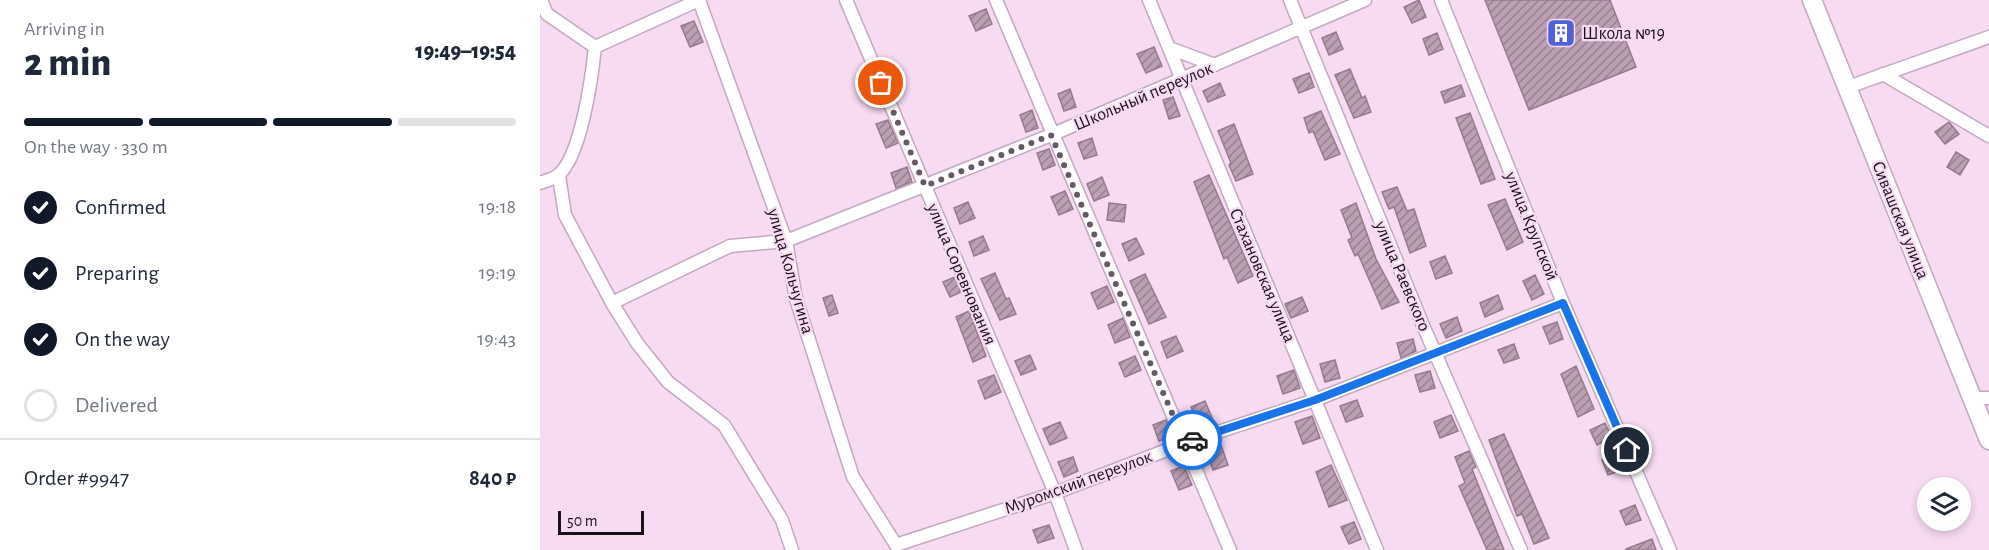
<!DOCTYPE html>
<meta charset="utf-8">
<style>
body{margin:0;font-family:"Alegreya Sans",sans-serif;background:#f6f6f7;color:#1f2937;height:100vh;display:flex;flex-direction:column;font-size:22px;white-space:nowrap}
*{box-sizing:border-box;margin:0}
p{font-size:20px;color:#747a83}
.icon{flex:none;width:33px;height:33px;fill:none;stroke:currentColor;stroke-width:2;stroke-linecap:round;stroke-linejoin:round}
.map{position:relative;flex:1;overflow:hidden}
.sheet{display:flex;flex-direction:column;background:#fff;width:540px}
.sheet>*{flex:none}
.tools{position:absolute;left:1377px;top:477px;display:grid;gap:12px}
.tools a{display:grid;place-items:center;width:54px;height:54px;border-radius:50%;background:#fff;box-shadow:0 3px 9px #0003;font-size:30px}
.scale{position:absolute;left:18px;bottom:15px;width:86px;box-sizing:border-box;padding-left:6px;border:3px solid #1a1119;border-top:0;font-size:16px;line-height:21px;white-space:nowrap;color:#1a1119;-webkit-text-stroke:4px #f6dbf3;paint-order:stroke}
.pin{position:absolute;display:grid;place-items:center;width:51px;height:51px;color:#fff;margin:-26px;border:3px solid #fff;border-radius:50%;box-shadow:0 2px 6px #0007}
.courier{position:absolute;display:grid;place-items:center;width:60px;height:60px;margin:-30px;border:4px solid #1a73e8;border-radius:50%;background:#fff;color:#222;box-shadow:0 2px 8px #0007}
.summary em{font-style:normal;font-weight:800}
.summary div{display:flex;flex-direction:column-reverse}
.summary{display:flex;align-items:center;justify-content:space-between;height:102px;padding:0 24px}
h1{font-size:39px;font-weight:800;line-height:45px}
.bar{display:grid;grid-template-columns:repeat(4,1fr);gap:9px 6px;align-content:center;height:72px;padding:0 24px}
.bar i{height:8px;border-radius:4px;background:#e0e1e3}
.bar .on{background:#111827}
.bar p{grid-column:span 4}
.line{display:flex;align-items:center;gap:15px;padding:0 24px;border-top:2px solid #e0e1e3}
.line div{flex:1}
ol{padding:0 24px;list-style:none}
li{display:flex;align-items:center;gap:18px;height:66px}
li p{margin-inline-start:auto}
li .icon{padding:6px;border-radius:50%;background:#111827;color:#fff;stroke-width:4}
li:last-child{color:#747a83}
li i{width:33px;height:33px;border:3px solid #e0e1e3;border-radius:50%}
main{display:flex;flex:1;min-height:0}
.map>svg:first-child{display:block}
.building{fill:url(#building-hatch);stroke:#967b8f;stroke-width:1.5}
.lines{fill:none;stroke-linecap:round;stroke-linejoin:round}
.street-casing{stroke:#c3a9c0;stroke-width:15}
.secondary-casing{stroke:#c3a9c0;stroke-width:21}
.street{stroke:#fff;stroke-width:12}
.secondary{stroke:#fff;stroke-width:18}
.done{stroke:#675865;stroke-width:6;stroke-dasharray:0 10.8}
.route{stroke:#1a73e8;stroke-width:8}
.labels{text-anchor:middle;stroke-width:4.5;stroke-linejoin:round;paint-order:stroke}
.poi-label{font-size:18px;fill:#1a1119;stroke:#f6dbf3;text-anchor:start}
.street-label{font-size:18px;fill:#1a1119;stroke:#f6dbf3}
</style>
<main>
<section class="sheet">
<div class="summary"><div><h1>2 min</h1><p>Arriving in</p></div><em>19:49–19:54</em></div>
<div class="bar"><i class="on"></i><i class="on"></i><i class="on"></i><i></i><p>On the way · 330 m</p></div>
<ol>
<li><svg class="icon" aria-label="check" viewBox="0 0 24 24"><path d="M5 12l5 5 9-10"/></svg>Confirmed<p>19:18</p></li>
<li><svg class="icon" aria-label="check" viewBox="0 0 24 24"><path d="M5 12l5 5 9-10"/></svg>Preparing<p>19:19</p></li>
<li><svg class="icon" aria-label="check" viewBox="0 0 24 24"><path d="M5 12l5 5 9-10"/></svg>On the way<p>19:43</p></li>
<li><i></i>Delivered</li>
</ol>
<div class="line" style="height:78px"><div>Order #9947</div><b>840 ₽</b></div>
</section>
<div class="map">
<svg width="1449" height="550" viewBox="0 0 1449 550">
<defs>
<pattern id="building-hatch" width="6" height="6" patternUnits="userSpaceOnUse" patternTransform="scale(1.5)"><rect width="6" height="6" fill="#bb9fb3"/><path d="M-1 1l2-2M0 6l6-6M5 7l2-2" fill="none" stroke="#978091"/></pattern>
</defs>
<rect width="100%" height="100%" fill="#f6dbf3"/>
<path class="building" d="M 879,0 L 886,17 L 872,23 L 864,7 Z
M 945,0 L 1070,0 L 1096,67 L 989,110 Z
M 446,9 L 452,24 L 436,31 L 429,16 Z
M 154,21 L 163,42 L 150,47 L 141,26 Z
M 796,32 L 803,49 L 789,55 L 782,38 Z
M 897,33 L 903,49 L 889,55 L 883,39 Z
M 614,47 L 622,66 L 606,73 L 597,54 Z
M 810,69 L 822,98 L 825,96 L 831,112 L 814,118 L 795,75 Z
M 769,73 L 774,87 L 759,93 L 753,79 Z
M 680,83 L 685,95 L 668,102 L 663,91 Z
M 921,85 L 925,96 L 905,103 L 901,92 Z
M 530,89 L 536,107 L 524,111 L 518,94 Z
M 633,97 L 640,116 L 629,119 L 623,100 Z
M 492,110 L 498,128 L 486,132 L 480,115 Z
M 781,111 L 800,154 L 785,160 L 773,131 L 769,133 L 764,118 Z
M 930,113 L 955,179 L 941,184 L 916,118 Z
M 348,120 L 358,143 L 346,148 L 336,124 Z
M 1409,122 L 1419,134 L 1405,144 L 1395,132 Z
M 694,124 L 713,174 L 696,181 L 689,165 L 691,163 L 678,131 Z
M 552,138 L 557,155 L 544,159 L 538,143 Z
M 509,149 L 515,165 L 503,170 L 497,153 Z
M 1416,152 L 1429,160 L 1420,175 L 1407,167 Z
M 367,167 L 372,182 L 356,188 L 351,173 Z
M 669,175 L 713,276 L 698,283 L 687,257 L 684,259 L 654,182 Z
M 562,177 L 569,195 L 554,201 L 547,184 Z
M 857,187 L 867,211 L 874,209 L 886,246 L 870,253 L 854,207 L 849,209 L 842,192 Z
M 525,191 L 533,209 L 519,215 L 511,197 Z
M 965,199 L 983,242 L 967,250 L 948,205 Z
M 428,202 L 435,218 L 420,224 L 414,208 Z
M 569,203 L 586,205 L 584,222 L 567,220 Z
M 816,203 L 836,259 L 859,302 L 842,309 L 818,254 L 815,256 L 808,240 L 812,238 L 801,210 Z
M 443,236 L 449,250 L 434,256 L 429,242 Z
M 596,238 L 604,254 L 589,261 L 582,244 Z
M 905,256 L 912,273 L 896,279 L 890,262 Z
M 455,273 L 466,299 L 469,298 L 476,314 L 460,320 L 441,279 Z
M 605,274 L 626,317 L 609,324 L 590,281 Z
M 995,275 L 1004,294 L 992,300 L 983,281 Z
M 415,277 L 421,292 L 410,297 L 403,282 Z
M 567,286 L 574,302 L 558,309 L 551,293 Z
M 292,295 L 298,313 L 289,316 L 283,298 Z
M 958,295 L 963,309 L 945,317 L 940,303 Z
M 762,297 L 768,311 L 751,318 L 745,304 Z
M 429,311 L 446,356 L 433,362 L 416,317 Z
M 917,317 L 922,331 L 906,338 L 900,324 Z
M 583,318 L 590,337 L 575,343 L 568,325 Z
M 1017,322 L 1023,339 L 1010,344 L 1003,327 Z
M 636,336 L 643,351 L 627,358 L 621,342 Z
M 873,339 L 876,351 L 861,358 L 857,343 Z
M 974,344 L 979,358 L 964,363 L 958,350 Z
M 490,355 L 496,369 L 481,375 L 475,361 Z
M 595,356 L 601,370 L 585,377 L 579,363 Z
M 795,360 L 800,378 L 785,382 L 780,364 Z
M 1036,366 L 1054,409 L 1038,417 L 1021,374 Z
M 754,370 L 760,388 L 743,394 L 737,376 Z
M 890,371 L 895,388 L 880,392 L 875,375 Z
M 454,375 L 461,392 L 445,399 L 438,381 Z
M 817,400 L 823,416 L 806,422 L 800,406 Z
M 665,401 L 673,420 L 659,425 L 651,407 Z
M 911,415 L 918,431 L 900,438 L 894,422 Z
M 772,416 L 780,438 L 763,444 L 755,422 Z
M 626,420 L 633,436 L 619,441 L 613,425 Z
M 520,422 L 527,438 L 510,445 L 503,429 Z
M 1065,423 L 1072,438 L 1057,445 L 1050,430 Z
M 964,434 L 1009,538 L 994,544 L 982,514 L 977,516 L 949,440 Z
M 681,445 L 688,465 L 673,470 L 666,450 Z
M 929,451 L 936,467 L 932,469 L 964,550 L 947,550 L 919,486 L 925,483 L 915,457 Z
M 1078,454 L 1084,469 L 1068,475 L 1062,460 Z
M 533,457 L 538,471 L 524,477 L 518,462 Z
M 791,465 L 807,500 L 789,507 L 776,472 Z
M 644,466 L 652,485 L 639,490 L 631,471 Z
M 1095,505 L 1101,520 L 1086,525 L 1080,511 Z
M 814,522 L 821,539 L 809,544 L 801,527 Z
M 509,525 L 514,538 L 498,543 L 493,530 Z
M 1112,539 L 1116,550 L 1086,550 L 1086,549 Z"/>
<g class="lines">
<g class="street-casing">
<path id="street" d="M 1,0 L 7,14 L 55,47
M 159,0 L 246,241 L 256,299 L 313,477 L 356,545 L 515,493 L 645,443 L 775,400 L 1023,303
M 306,0 L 515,493 L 536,550
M 456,0 L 690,550
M 609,0 L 837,550
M 750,0 L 882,323 L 981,550
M 901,0 L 1023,303 L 1130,550
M 629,48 L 675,65
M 1343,74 L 1449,136
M 1308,87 L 1449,37
M 19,176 L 25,215 L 72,303 L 97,343 L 128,382 L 184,425 L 242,520 L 252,550
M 0,183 C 5,181 13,179 17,176 C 41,159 52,76 55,47 L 159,0
M 72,303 L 190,246 L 246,241 L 511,135 L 825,0
M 1431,398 L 1449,398"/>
</g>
<g class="secondary-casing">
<path id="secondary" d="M 1272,0 L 1449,440"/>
</g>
<use href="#street" class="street"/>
<use href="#secondary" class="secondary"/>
</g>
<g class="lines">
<path class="done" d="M 341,83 L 385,186 L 511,135 L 645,443 L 652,440"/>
<path class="route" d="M 652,440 L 775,400 L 1023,303 L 1087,450"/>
</g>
<defs>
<g id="building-square" transform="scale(1.5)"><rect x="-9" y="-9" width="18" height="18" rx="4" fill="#5161d7" stroke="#f6dbf3"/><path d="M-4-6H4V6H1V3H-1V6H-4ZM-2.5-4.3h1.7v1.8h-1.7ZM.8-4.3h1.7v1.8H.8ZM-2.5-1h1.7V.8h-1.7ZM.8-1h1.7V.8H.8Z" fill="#fff"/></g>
</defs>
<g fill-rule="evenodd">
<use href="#building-square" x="1021" y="33"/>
</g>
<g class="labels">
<g class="poi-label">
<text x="1042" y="39">Школа №19</text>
</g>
<g class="street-label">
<text transform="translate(603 96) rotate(-23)" y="6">Школьный переулок</text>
<text transform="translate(1361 220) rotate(68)" y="6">Сивашская улица</text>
<text transform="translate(992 226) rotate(68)" y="6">улица Крупской</text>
<text transform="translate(251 271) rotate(74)" y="6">улица Кольчугина</text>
<text transform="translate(422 274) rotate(67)" y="6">улица Соревнования</text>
<text transform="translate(723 275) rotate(67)" y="6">Стахановская улица</text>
<text transform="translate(863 276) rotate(67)" y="6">улица Раевского</text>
<text transform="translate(538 482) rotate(-20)" y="6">Муромский переулок</text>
</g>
</g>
</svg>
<div class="tools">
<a><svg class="icon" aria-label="layers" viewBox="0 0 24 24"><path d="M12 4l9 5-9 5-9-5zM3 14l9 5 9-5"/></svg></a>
</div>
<div class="scale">50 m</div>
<div class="pin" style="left:341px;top:83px;background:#ea580c"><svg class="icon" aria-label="bag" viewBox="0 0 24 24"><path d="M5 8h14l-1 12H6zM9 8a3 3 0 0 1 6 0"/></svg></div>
<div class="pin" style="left:1087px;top:450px;background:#1f2937"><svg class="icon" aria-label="home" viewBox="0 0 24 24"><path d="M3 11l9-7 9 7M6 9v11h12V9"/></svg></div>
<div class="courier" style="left:652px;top:440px"><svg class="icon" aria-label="car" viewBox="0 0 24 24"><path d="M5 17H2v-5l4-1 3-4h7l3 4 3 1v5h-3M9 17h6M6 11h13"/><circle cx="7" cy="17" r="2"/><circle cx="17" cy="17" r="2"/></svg></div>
</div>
</main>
